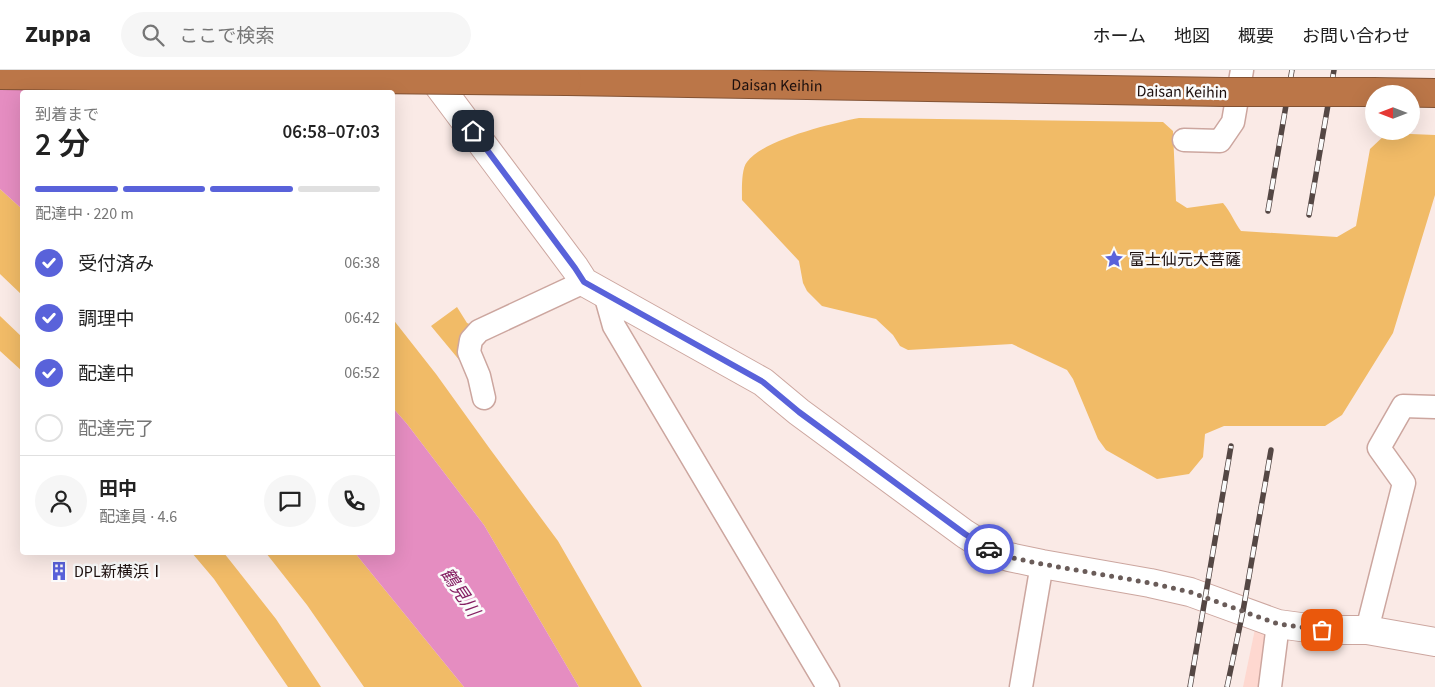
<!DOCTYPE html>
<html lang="ja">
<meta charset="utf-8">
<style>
body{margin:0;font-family:"Source Sans 3","Noto Sans JP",sans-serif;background:#f6f6f6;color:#222;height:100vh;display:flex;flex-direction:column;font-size:19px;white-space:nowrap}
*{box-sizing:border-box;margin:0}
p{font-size:16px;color:#767676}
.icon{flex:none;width:28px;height:28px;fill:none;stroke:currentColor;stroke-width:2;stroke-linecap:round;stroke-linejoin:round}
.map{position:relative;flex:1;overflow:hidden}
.details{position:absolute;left:20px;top:20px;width:375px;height:465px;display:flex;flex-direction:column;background:#fff;border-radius:5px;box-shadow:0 5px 20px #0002}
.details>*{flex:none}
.needle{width:32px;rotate:270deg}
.tools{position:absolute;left:1365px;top:15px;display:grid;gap:10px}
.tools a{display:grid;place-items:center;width:55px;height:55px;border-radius:50%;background:#fff;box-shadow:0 5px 20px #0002;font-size:25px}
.pin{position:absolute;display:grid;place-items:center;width:42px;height:42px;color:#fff;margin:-21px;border-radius:10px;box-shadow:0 2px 8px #0006}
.courier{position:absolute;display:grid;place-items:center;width:50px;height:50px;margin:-25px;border:4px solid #5962da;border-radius:50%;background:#fff;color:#222;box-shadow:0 1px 6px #0007}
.headline em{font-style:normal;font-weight:600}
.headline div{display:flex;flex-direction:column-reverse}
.headline{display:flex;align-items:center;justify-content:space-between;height:85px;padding:0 15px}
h1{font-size:32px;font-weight:600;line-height:38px}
.bar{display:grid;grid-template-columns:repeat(4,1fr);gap:8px 5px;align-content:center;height:60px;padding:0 15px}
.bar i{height:6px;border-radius:4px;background:#e0e0e0}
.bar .current{background:#5962da}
.bar p{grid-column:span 4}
.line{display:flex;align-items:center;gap:12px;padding:0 15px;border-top:1px solid #e0e0e0}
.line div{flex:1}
.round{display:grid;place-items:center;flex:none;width:52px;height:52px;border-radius:26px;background:#f6f6f6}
ol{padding:0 15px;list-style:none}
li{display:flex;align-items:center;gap:15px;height:55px}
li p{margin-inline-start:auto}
li .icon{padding:5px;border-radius:50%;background:#5962da;color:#fff;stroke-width:4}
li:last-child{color:#767676}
li i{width:28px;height:28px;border:2px solid #e0e0e0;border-radius:50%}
header{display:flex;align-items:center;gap:30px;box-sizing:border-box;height:70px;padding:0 25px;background:#fff;border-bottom:1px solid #e0e0e0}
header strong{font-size:24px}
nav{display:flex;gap:28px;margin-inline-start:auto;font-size:18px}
.search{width:350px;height:45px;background:#f6f6f6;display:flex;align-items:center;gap:12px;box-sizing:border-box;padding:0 18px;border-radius:28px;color:#767676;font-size:19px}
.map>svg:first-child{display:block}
.built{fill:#fed8d0}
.green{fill:#f1bb67}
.water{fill:#e58dc1}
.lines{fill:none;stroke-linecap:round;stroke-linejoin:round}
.street-casing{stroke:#cca69f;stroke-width:25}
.secondary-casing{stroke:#cca69f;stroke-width:30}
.highway-casing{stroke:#835233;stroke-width:30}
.street{stroke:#fff;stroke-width:22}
.secondary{stroke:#fff;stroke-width:28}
.highway{stroke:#bb7648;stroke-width:28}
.rail-casing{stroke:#544744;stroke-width:5.5}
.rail{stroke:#fbfbfb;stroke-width:4;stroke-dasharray:11;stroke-linecap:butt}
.highway-bridge-casing{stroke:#835233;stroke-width:30;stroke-linecap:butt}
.highway-bridge{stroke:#bb7648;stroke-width:28}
.done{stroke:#6a5c59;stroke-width:5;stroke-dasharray:0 9}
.route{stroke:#5962da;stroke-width:6}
.labels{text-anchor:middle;stroke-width:5;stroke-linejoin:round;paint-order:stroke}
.street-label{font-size:16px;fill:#1c0f0d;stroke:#fbfbfb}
.poi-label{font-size:16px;fill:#1c0f0d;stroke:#fbfbfb;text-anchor:start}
.water-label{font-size:18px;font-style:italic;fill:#851f63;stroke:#fbfbfb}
</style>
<header>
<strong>Zuppa</strong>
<div class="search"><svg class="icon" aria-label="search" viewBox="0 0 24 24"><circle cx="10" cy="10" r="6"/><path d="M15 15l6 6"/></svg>ここで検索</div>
<nav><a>ホーム</a><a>地図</a><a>概要</a><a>お問い合わせ</a></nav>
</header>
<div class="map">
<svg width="1435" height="617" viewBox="0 0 1435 617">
<rect width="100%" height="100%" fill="#faeae6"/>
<path class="built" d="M 1255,559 L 1269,565 L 1264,617 L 1243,617 Z"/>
<path class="green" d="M 859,48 L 1163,52 L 1173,61 L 1176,131 L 1187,138 L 1223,133 C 1231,142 1234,152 1241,161 L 1337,167 L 1356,156 L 1370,79 L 1387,63 L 1435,65 L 1435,125 L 1393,263 L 1342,345 L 1325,356 L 1224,356 L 1205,364 L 1203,387 L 1189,404 L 1157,409 L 1106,380 L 1098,369 L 1073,309 L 1067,300 L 1012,274 L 908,280 L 900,276 L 893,265 L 876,249 L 822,236 L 807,221 L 803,213 L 799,191 L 742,130 C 742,120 741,99 747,92 C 762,70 833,53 859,48 Z
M 0,119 L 22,139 L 22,225 L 0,204 Z
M 457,237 L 467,253 L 472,255 L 475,309 L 431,256 Z
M 0,246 L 22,267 L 22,301 L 0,281 Z
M 392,248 L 436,304 L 490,379 L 558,471 L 642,617 L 579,617 L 484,455 L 407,354 L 393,338 Z
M 192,483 L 224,483 L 276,549 L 321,617 L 288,617 L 214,509 Z
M 266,483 L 355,483 L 464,617 L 364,617 L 307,535 Z"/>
<path class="water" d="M 0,0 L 35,0 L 62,22 L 22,22 L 22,139 L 0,119 Z
M 393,338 L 407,354 L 484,455 L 579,617 L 464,617 L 355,483 L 392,482 Z"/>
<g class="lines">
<g class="street-casing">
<path id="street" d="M 1184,70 L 1220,71 L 1233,52 L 1242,0
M 605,224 L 614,256 L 828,617
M 484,328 L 479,306 L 469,282 L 471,270 L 479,261 L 584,212
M 1367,560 L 1404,413 L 1379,378 L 1403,336 L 1435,337
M 1021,617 L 1042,494
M 1270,617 L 1278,554"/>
</g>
<g class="secondary-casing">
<path id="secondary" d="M 427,0 L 575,198 L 584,212 L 763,312 L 799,342 L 965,464 L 994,482 L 1009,487 L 1042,494 L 1150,513 L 1190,522 L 1278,554 L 1323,560 L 1367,560 L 1435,572"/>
</g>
<g class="highway-casing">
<g id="highway">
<path id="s1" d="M 567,11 L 1224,22"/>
<path d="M 1374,22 L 1435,23"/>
</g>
</g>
<use href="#street" class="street"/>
<use href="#secondary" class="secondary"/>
<use href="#highway" class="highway"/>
<g class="rail-casing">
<path id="rail" d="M 1268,141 L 1292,0
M 1309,145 L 1334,0
M 1190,617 L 1231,376
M 1227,617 L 1243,541 L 1271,380"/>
</g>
<use href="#rail" class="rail"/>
<g class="highway-bridge-casing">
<path id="highway-bridge" d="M 0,5 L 567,11
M 1224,22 L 1374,22"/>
</g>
<use href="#highway-bridge" class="highway-bridge"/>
</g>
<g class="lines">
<path class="done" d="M 989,479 L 1008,487 L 1042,494 L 1150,513 L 1190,522 L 1278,554 L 1322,560"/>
<path class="route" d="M 473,61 L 575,198 L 584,212 L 763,312 L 799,342 L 965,464 L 989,479"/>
</g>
<defs>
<g id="sight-bare" transform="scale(1.5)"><path d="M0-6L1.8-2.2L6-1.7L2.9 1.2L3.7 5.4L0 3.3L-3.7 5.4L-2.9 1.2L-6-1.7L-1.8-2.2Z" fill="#5962da" stroke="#fbfbfb" stroke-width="2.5" paint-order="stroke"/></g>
<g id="building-bare" transform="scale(1.5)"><path d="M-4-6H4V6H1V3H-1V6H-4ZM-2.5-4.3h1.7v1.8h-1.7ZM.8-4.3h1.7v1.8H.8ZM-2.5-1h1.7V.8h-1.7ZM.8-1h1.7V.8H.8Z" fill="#5962da" stroke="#fbfbfb" stroke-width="2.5" paint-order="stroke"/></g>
</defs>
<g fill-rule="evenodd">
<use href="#sight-bare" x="1114" y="189"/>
<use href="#building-bare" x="59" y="501"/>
</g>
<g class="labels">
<g class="street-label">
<text dy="6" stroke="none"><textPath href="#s1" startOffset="210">Daisan Keihin</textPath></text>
<text transform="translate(1182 21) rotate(1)" y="6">Daisan Keihin</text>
</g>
<g class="poi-label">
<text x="1129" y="195">富士仙元大菩薩</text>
<text x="74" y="507">DPL新横浜Ⅰ</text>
</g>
<g class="water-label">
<text transform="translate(460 522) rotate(56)" y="6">鶴見川</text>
</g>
</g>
</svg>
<div class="tools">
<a><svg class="needle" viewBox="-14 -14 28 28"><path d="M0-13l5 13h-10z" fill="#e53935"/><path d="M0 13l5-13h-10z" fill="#767676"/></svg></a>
</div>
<div class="pin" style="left:1322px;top:560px;background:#ea580c"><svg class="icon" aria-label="bag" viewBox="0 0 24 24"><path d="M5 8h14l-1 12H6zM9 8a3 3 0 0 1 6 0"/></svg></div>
<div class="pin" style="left:473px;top:61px;background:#1f2937"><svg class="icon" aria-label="home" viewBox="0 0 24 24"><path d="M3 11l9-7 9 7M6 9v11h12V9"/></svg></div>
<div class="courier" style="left:989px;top:479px"><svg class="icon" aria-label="car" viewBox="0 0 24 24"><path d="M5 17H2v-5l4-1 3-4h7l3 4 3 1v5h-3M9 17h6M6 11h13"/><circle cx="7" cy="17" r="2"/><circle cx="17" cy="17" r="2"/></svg></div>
<section class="details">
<div class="headline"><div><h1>2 分</h1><p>到着まで</p></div><em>06:58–07:03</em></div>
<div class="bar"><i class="current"></i><i class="current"></i><i class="current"></i><i></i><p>配達中 · 220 m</p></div>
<ol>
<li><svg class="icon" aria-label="check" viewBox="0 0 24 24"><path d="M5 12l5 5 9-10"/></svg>受付済み<p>06:38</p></li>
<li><svg class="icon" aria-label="check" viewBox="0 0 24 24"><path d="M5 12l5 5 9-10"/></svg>調理中<p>06:42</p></li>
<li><svg class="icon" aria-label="check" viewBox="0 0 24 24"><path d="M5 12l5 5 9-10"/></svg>配達中<p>06:52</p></li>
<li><i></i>配達完了</li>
</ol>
<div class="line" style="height:90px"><a class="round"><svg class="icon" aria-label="person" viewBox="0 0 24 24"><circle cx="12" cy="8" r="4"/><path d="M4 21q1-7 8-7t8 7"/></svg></a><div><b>田中</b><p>配達員 · 4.6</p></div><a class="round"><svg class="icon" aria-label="chat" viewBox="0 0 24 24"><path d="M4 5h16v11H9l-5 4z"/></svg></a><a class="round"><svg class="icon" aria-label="phone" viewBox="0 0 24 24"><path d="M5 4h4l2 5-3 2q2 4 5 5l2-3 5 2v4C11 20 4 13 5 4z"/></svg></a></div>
</section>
</div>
